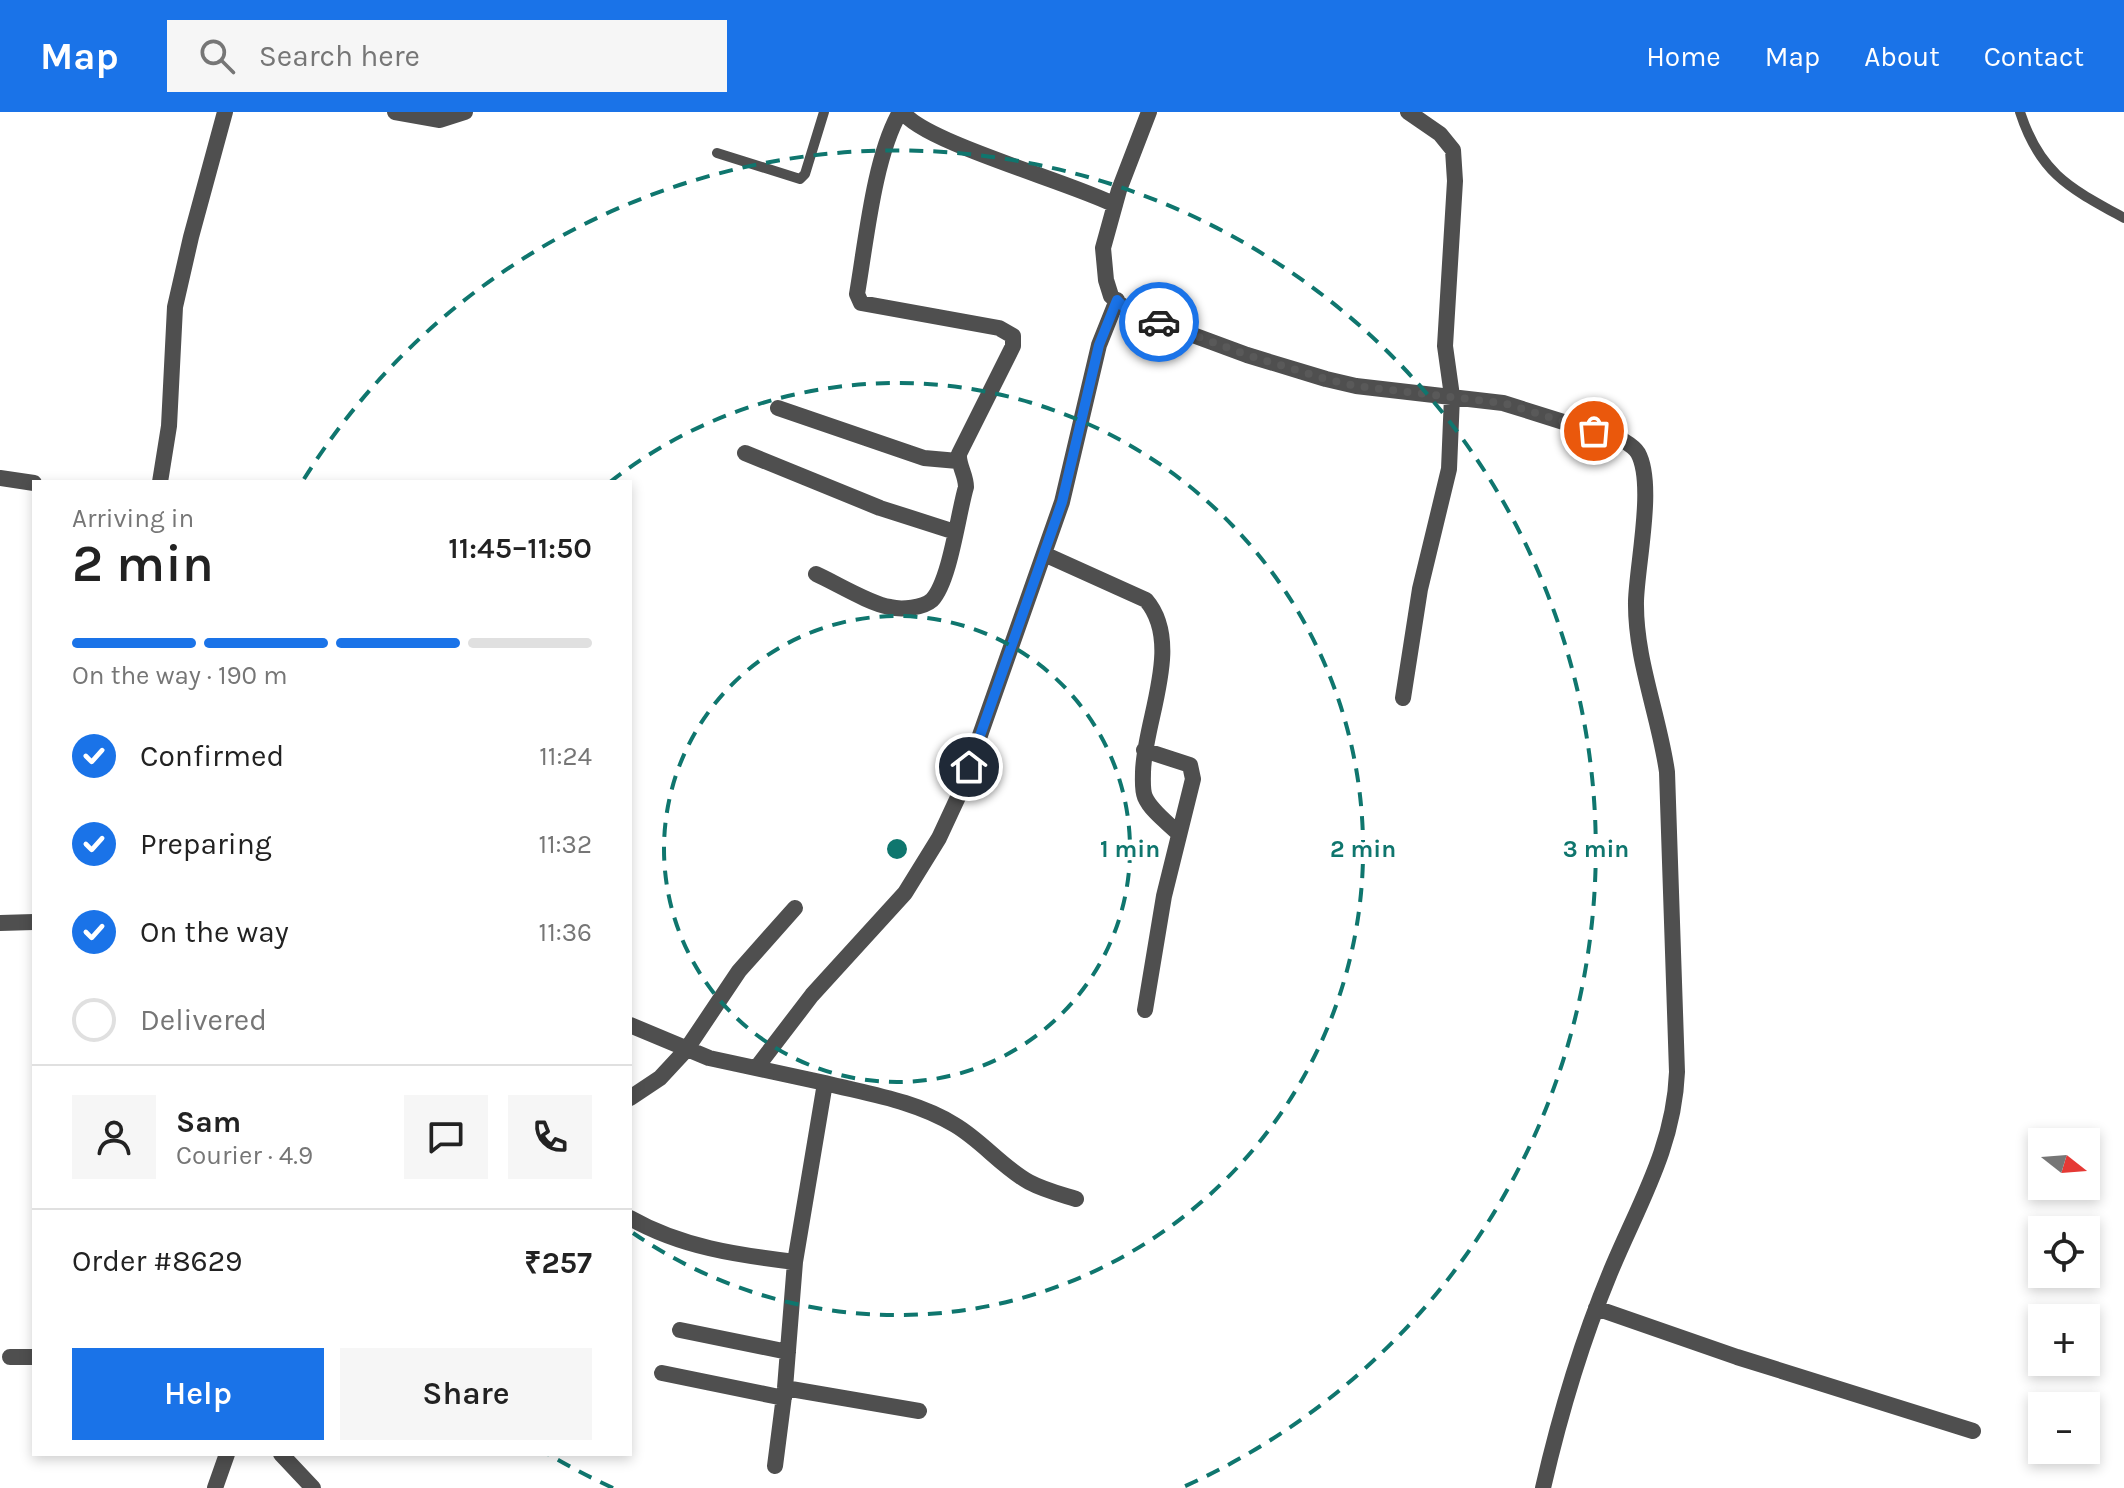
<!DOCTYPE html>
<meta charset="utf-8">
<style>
body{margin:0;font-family:Karla,sans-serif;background:#f6f6f6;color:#222;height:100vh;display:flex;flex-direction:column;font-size:30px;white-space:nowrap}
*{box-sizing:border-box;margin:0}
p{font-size:26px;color:#767676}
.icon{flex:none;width:44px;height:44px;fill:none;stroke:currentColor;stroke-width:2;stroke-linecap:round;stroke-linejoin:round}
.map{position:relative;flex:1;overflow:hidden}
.side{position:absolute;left:32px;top:368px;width:600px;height:976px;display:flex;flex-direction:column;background:#fff;border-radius:0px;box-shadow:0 4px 12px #0003}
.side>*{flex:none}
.needle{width:52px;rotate:107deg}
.buttons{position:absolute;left:2028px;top:1016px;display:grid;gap:16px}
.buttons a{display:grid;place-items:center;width:72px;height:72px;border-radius:0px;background:#fff;box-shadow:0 4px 12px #0003;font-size:40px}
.pin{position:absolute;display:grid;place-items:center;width:68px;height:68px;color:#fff;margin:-34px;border:4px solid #fff;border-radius:50%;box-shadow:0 2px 8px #0007}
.courier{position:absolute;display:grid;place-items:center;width:80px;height:80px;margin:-40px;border:6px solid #1a73e8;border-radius:50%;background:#fff;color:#222;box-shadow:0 2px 10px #0007}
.head em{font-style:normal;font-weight:600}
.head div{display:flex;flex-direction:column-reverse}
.head{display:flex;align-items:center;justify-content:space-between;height:136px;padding:0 40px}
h1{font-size:52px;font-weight:600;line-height:60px}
.bar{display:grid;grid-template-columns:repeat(4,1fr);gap:12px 8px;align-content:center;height:96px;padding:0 40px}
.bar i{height:10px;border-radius:6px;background:#e0e0e0}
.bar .selected{background:#1a73e8}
.bar p{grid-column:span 4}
.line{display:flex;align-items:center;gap:20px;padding:0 40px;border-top:2px solid #e0e0e0}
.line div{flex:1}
.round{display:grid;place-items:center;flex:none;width:84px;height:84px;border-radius:0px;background:#f6f6f6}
ol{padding:0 40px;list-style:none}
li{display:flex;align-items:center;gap:24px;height:88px}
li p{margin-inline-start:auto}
li .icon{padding:8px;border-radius:50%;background:#1a73e8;color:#fff;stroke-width:4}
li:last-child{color:#767676}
li i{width:44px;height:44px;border:4px solid #e0e0e0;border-radius:50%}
.action{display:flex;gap:16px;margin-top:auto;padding:16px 40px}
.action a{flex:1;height:92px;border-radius:0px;background:#1a73e8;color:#fff;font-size:32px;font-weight:600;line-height:92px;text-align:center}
.action a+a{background:#f6f6f6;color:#222}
header{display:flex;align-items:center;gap:48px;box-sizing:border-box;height:112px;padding:0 40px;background:#1a73e8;color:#fff}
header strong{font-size:38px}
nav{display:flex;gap:44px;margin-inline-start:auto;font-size:28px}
.search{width:560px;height:72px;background:#f6f6f6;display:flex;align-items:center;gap:20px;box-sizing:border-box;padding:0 28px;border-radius:0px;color:#767676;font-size:30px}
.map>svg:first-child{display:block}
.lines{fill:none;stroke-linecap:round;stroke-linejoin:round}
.service{stroke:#4f4f4f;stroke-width:10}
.minor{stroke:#4f4f4f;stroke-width:16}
.done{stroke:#595959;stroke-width:8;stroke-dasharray:0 14.4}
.route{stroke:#1a73e8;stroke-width:10}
.ring{fill:none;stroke:#0f766e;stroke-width:4;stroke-dasharray:14 10}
.centre{fill:#0f766e;stroke:#fff;stroke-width:4}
.ring-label{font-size:24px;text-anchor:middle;font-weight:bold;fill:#0f766e;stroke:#fff;stroke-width:7;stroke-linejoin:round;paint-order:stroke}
</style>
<header>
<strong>Map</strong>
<div class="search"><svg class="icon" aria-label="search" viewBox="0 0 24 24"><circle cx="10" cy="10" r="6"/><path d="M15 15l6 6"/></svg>Search here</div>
<nav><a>Home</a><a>Map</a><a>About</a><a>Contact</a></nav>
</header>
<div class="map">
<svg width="2124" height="1376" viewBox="0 0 2124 1376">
<rect width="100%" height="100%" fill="#fff"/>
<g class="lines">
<path class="service" d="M 2020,0 C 2040,62 2070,76 2124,106
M 717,41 L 800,67 L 805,62 L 824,0"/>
<path class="minor" d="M 395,0 L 440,8 L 465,0
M 903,0 C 923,30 1073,71 1115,93
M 1149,0 L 1119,78 L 1103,136 L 1106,168 L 1111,184 L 1128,199 L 1247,243 L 1326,267 L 1356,274 L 1503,291 L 1624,329 C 1629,332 1635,336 1638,341 C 1655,372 1637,452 1636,489 C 1635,547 1659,603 1667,660 L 1677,960 C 1674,1036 1638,1093 1610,1161 C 1581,1231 1560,1302 1543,1376
M 778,296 L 924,346 L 958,349
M 745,341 L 880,396 L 955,420
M 0,366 L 34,371
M 160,370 L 169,314 L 175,195 L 191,125 L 225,0
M 1044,442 L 1146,488 C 1184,532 1144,609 1143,660 C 1143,668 1142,678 1145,685 C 1151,699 1168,711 1178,721
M 816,462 C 836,471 870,492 890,495 C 901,498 923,496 932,488 C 950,469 958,402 966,375 C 966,363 958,353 959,342 L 1013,234 L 1013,224 L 999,216 L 861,191 L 857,182 C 866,130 874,45 900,0
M 1403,586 L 1420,477 L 1449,357 L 1452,284 L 1445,234 L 1455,69 L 1453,38 L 1440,22 L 1408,0
M 1144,638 L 1190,653 L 1193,667 L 1164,784 L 1145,898
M 0,811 L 34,810
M 630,913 L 709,946 L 825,971 L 795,1150 L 785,1276 L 775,1354
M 757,955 L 812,883 L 905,781 L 939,726 L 959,683 L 1062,390 L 1099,233 L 1117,188
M 825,971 C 869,982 916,989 955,1013 C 982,1029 1002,1055 1029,1070 C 1044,1078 1060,1082 1076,1087
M 630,986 L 660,966 L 686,938 L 739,859 L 795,796
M 630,1106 C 681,1135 737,1143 795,1150
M 1596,1196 L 1737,1245 L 1973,1319
M 680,1218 L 788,1240
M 10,1245 L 34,1245
M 662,1261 L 784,1286
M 785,1276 L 919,1299
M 281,1342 L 313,1376
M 215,1376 L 227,1342"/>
</g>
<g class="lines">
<path class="done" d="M 1159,210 L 1247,243 L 1326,267 L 1356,274 L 1503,291 L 1594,319"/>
<path class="route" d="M 969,655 L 1062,390 L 1099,233 L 1117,188 L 1128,199 L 1159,210"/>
</g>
<g class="ring">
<circle cx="897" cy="737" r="233"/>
<path d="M610 370A466 466 0 1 1 633 1121"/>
<path d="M613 1376A699 699 0 0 1 548 1342M304 367A699 699 0 1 1 1181 1376"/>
</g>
<circle cx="897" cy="737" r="12" class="centre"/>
<g class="ring-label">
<text x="1130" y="745">1 min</text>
<text x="1363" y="745">2 min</text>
<text x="1596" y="745">3 min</text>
</g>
</svg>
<div class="buttons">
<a><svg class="needle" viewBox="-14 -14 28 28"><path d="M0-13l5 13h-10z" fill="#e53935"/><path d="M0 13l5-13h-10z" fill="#767676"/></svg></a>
<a><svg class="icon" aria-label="locate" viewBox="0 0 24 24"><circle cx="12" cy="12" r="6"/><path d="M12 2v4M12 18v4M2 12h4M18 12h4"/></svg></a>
<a>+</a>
<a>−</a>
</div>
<div class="pin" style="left:1594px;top:319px;background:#ea580c"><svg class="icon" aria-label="bag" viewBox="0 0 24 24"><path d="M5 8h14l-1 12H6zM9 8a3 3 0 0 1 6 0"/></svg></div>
<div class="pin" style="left:969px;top:655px;background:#1f2937"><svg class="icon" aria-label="home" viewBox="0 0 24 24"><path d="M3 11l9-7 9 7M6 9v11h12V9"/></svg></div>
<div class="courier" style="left:1159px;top:210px"><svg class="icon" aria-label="car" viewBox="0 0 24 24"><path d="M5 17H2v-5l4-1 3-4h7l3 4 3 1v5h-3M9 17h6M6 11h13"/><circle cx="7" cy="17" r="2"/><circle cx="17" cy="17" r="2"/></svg></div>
<section class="side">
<div class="head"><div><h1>2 min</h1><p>Arriving in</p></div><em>11:45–11:50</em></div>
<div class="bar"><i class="selected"></i><i class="selected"></i><i class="selected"></i><i></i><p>On the way · 190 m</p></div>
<ol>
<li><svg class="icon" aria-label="check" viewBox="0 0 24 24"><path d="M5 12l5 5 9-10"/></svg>Confirmed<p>11:24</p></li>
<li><svg class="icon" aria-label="check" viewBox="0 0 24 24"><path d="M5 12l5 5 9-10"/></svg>Preparing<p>11:32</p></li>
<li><svg class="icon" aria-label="check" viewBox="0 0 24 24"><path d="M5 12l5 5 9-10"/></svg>On the way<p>11:36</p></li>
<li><i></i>Delivered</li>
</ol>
<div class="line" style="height:144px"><a class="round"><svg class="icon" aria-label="person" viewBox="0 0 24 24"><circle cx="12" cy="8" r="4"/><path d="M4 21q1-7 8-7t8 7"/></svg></a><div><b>Sam</b><p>Courier · 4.9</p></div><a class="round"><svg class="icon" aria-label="chat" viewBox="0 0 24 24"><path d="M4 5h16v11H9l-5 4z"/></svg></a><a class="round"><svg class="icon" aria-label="phone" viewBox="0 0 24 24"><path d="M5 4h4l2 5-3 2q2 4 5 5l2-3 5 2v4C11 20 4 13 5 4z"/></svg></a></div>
<div class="line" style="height:104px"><div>Order #8629</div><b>₹257</b></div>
<div class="action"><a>Help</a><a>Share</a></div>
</section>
</div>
